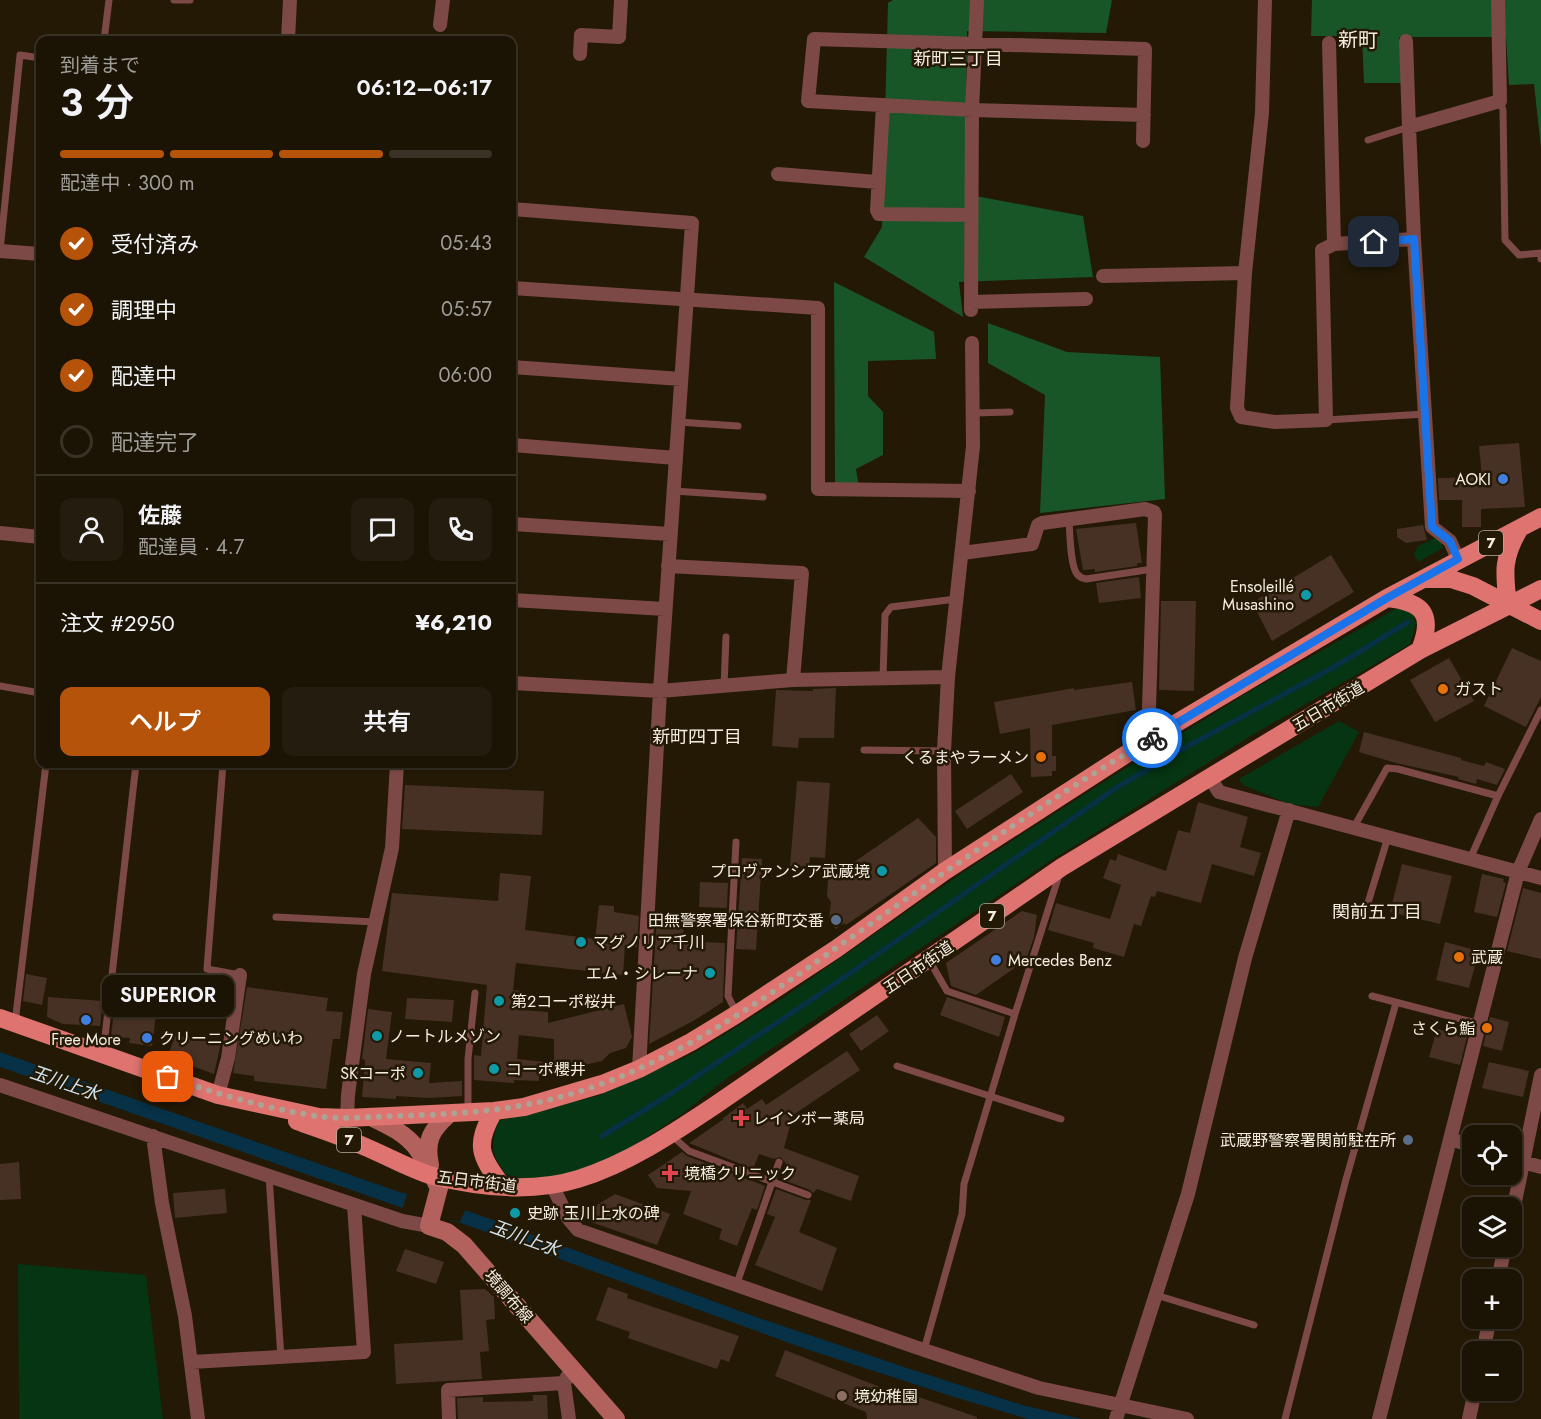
<!DOCTYPE html>
<html lang="ja">
<meta charset="utf-8">
<style>
body{margin:0;font-family:Jost,"Noto Sans JP",sans-serif;background:#241c0e;color:#f1f3f6;height:100vh;display:flex;flex-direction:column;font-size:22px;white-space:nowrap}
*{box-sizing:border-box;margin:0}
p{font-size:20px;color:#a09e9a}
.icon{flex:none;width:33px;height:33px;fill:none;stroke:currentColor;stroke-width:2;stroke-linecap:round;stroke-linejoin:round}
.map{position:relative;flex:1;overflow:hidden}
.drawer{position:absolute;left:36px;top:36px;width:480px;height:732px;display:flex;flex-direction:column;background:#1b1304;border-radius:12px;box-shadow:0 2px 4px #0004,0 0 0 2px #393226}
.drawer>*{flex:none}
.buttons{position:absolute;left:1462px;top:1125px;display:grid;gap:12px}
.buttons a{display:grid;place-items:center;width:60px;height:60px;border-radius:12px;background:#1b1304;box-shadow:0 2px 4px #0004,0 0 0 2px #393226;font-size:30px}
.pin{position:absolute;display:grid;place-items:center;width:51px;height:51px;color:#fff;margin:-26px;border-radius:12px;box-shadow:0 3px 9px #0006}
.courier{position:absolute;display:grid;place-items:center;width:60px;height:60px;margin:-30px;border:4px solid #1a73e8;border-radius:50%;background:#fff;color:#222;box-shadow:0 2px 8px #0007}
.bubble{position:absolute;height:42px;border-radius:12px;background:#1b1304;box-shadow:0 2px 4px #0004,0 0 0 2px #393226;font-size:20px;font-weight:600;line-height:42px;text-align:center}
.headline em{font-style:normal;font-weight:600}
.headline div{display:flex;flex-direction:column-reverse}
.headline{display:flex;align-items:center;justify-content:space-between;height:102px;padding:0 24px}
h1{font-size:39px;font-weight:600;line-height:45px}
.bar{display:grid;grid-template-columns:repeat(4,1fr);gap:9px 6px;align-content:center;height:72px;padding:0 24px}
.bar i{height:8px;border-radius:4px;background:#393226}
.bar .on{background:#b45309}
.bar p{grid-column:span 4}
.line{display:flex;align-items:center;gap:15px;padding:0 24px;border-top:2px solid #393226}
.line div{flex:1}
.round{display:grid;place-items:center;flex:none;width:63px;height:63px;border-radius:12px;background:#241c0e}
ol{padding:0 24px;list-style:none}
li{display:flex;align-items:center;gap:18px;height:66px}
li p{margin-inline-start:auto}
li .icon{padding:6px;border-radius:50%;background:#b45309;color:#fff;stroke-width:4}
li:last-child{color:#a09e9a}
li i{width:33px;height:33px;border:3px solid #393226;border-radius:50%}
.primary-button{display:flex;gap:12px;margin-top:auto;padding:12px 24px}
.primary-button a{flex:1;height:69px;border-radius:12px;background:#b45309;color:#fff;font-size:24px;font-weight:600;line-height:69px;text-align:center}
.primary-button a+a{background:#241c0e;color:#f1f3f6}
.map>svg:first-child{display:block}
.green{fill:#053513}
.forest{fill:#185628}
.water{fill:#063146}
.pier{fill:#241905}
.lines{fill:none;stroke-linecap:round;stroke-linejoin:round}
.stream{stroke:#063146;stroke-width:5}
.building{fill:#463124;fill-rule:evenodd}
.lane{stroke:#7c4946;stroke-width:7}
.street{stroke:#7c4946;stroke-width:14}
.secondary{stroke:#b3615d;stroke-width:18}
.primary{stroke:#de736f;stroke-width:18}
.done{stroke:#aca394;stroke-width:6;stroke-dasharray:0 10.8}
.route{stroke:#1a73e8;stroke-width:8}
.shop-dot{fill:#3f7fe0;stroke:#241905;stroke-width:2}
.culture-dot{fill:#0f9aa8;stroke:#241905;stroke-width:2}
.food-dot{fill:#e8710a;stroke:#241905;stroke-width:2}
.service-dot{fill:#5c6f8a;stroke:#241905;stroke-width:2}
.health-dot{fill:#e0444e;stroke:#241905;stroke-width:2}
.education-dot{fill:#8d6e63;stroke:#241905;stroke-width:2}
.labels{text-anchor:middle;stroke-width:5;stroke-linejoin:round;paint-order:stroke}
.shield{fill:#241905;stroke:#b6ad9f;stroke-width:1.5}
.shield-label{font-size:15px;font-weight:bold;fill:#f5ede1}
.poi-label{font-size:16px;fill:#f5ede1;stroke:#241905;text-anchor:start}
.street-label{font-size:16px;fill:#f5ede1;stroke:#241905}
.neighbourhood-label{font-size:18px;fill:#f5ede1;stroke:#241905}
.water-label{font-size:18px;font-style:italic;fill:#d2e5f1;stroke:#241905}
.quarter-label{font-size:20px;fill:#f5ede1;stroke:#241905}
</style>
<div class="map">
<svg width="1541" height="1419" viewBox="0 0 1541 1419">
<rect width="100%" height="100%" fill="#241905"/>
<path class="green" d="M 1435,538 L 1441,540 L 1443,548 L 1418,562 L 1414,554 L 1418,546 Z
M 1397,608 L 1412,613 L 1416,623 L 1410,644 L 1254,734 L 1050,861 L 722,1082 L 682,1114 L 638,1143 L 611,1158 L 549,1181 L 512,1184 C 494,1156 488,1155 498,1121 L 597,1096 L 694,1053 L 783,998 L 962,873 L 1110,778 L 1255,688 Z
M 1339,721 L 1359,732 L 1318,807 L 1289,804 L 1243,785 L 1239,779 Z
M 18,1264 L 146,1275 L 163,1419 L 19,1419 Z"/>
<path class="forest" d="M 893,0 L 1112,0 L 1106,33 L 967,31 L 965,194 L 1083,216 L 1093,277 L 959,282 L 963,317 L 864,257 L 882,227 L 888,3 Z
M 1312,0 L 1541,0 L 1541,148 L 1534,84 L 1509,85 L 1506,37 L 1399,37 L 1402,83 L 1364,83 L 1362,36 L 1311,36 Z
M 834,282 L 934,332 L 936,359 L 868,361 L 868,396 L 883,412 L 883,455 L 856,469 L 859,488 L 835,484 Z
M 988,323 L 1067,352 L 1160,357 L 1165,499 L 1040,513 L 1045,395 L 988,363 Z"/>
<path class="water" d="M 0,1052 L 399,1192 L 471,1212 L 756,1317 L 907,1368 L 1022,1405 L 1081,1419 L 1028,1419 L 954,1397 L 800,1347 L 461,1223 L 400,1207 L 0,1067 Z"/>
<path class="pier" d="M 408,1191 L 466,1208 L 460,1222 L 402,1210 Z"/>
<g class="lines">
<path class="stream" d="M 602,1136 L 667,1096 L 817,996 L 1119,786 L 1188,746 L 1334,667 L 1408,622"/>
</g>
<path class="building" d="M 1519,443 L 1525,507 L 1481,509 L 1481,527 L 1462,527 L 1462,500 L 1439,500 L 1438,478 L 1482,477 L 1479,446 Z
M 1136,523 L 1142,563 L 1137,563 L 1137,566 L 1095,572 L 1095,569 L 1083,570 L 1076,529 Z
M 1423,525 L 1427,540 L 1406,543 L 1397,537 L 1397,529 Z
M 1331,555 L 1354,592 L 1272,641 L 1256,610 L 1258,599 Z
M 1139,577 L 1141,598 L 1099,603 L 1096,583 Z
M 1161,601 L 1196,601 L 1194,691 L 1159,690 Z
M 1512,648 L 1541,661 L 1541,697 L 1526,727 L 1484,706 Z
M 1449,658 L 1474,701 L 1435,722 L 1410,680 Z
M 1132,682 L 1136,710 L 1052,725 L 1052,756 L 1056,756 L 1056,771 L 1052,771 L 1052,776 L 1031,777 L 1030,728 L 1000,734 L 994,702 L 1074,688 L 1074,690 Z
M 836,688 L 834,738 L 799,738 L 798,748 L 772,746 L 776,690 L 813,691 L 813,689 Z
M 1364,732 L 1461,758 L 1461,760 L 1484,766 L 1486,762 L 1505,769 L 1497,785 L 1477,779 L 1476,784 L 1458,779 L 1459,777 L 1396,763 L 1359,752 Z
M 1011,774 L 1023,792 L 967,829 L 955,811 Z
M 797,781 L 830,783 L 825,858 L 810,857 L 809,867 L 790,866 Z
M 405,785 L 544,791 L 542,835 L 402,829 Z
M 1198,802 L 1248,817 L 1240,847 L 1261,853 L 1254,876 L 1212,864 L 1201,903 L 1157,891 L 1155,897 L 1151,896 L 1141,926 L 1134,924 L 1124,957 L 1093,948 L 1094,943 L 1048,930 L 1056,903 L 1110,919 L 1121,885 L 1103,878 L 1110,859 L 1116,861 L 1118,854 L 1166,871 L 1178,830 L 1190,833 Z
M 918,818 L 936,837 L 936,863 L 846,925 L 844,923 L 836,929 L 829,919 L 831,902 L 827,896 L 828,880 Z
M 742,858 L 762,859 L 756,950 L 736,949 Z
M 1402,864 L 1452,876 L 1440,924 L 1390,912 Z
M 500,873 L 531,876 L 525,930 L 595,939 L 599,905 L 614,906 L 614,912 L 639,916 L 637,947 L 625,945 L 623,975 L 516,963 L 513,990 L 522,991 L 521,1010 L 548,1012 L 548,1023 L 624,1004 L 632,1037 L 626,1048 L 610,1053 L 602,1061 L 539,1075 L 539,1081 L 514,1080 L 514,1083 L 474,1080 L 474,1055 L 481,1056 L 487,985 L 382,971 L 392,893 L 498,901 ZM 519,1035 L 554,1039 L 554,1063 L 517,1059 Z
M 1482,874 L 1504,879 L 1503,882 L 1506,883 L 1497,917 L 1474,912 Z
M 700,882 L 728,883 L 727,908 L 699,907 Z
M 1523,888 L 1541,893 L 1541,959 L 1507,951 Z
M 1022,911 L 1037,915 L 1034,937 L 1026,960 L 976,995 L 951,986 L 946,963 Z
M 657,915 L 684,916 L 683,941 L 725,943 L 723,998 L 723,1002 L 695,1020 L 649,1044 Z
M 1445,942 L 1479,951 L 1469,988 L 1436,980 Z
M 26,974 L 47,978 L 42,1005 L 23,1001 Z
M 247,987 L 328,998 L 326,1011 L 343,1012 L 340,1039 L 333,1039 L 326,1089 L 254,1081 L 254,1076 L 233,1073 Z
M 48,997 L 103,1001 L 100,1026 L 63,1024 L 47,1017 Z
M 947,997 L 1005,1017 L 999,1037 L 940,1015 Z
M 407,998 L 454,1000 L 452,1022 L 405,1019 Z
M 115,1001 L 157,1006 L 152,1046 L 129,1043 L 130,1038 L 111,1037 Z
M 368,1009 L 392,1012 L 386,1059 L 431,1063 L 429,1083 L 462,1081 L 462,1096 L 429,1098 L 396,1096 L 396,1099 L 362,1097 L 365,1060 L 362,1059 Z
M 877,1015 L 889,1031 L 861,1051 L 849,1034 Z
M 1490,1017 L 1509,1022 L 1502,1051 L 1483,1046 Z
M 1437,1029 L 1467,1037 L 1460,1065 L 1429,1057 Z
M 176,1035 L 221,1043 L 214,1074 L 167,1057 Z
M 847,1051 L 860,1070 L 793,1115 L 784,1148 L 859,1176 L 851,1201 L 817,1189 L 813,1193 L 810,1190 L 781,1179 L 786,1163 L 780,1157 L 774,1159 L 759,1154 L 753,1169 L 689,1143 L 724,1119 L 722,1119 L 743,1103 L 747,1109 L 762,1099 L 766,1105 Z
M 1489,1062 L 1529,1071 L 1523,1097 L 1482,1088 Z
M 682,1152 L 687,1156 L 765,1186 L 757,1210 L 752,1208 L 737,1246 L 719,1239 L 722,1229 L 683,1214 L 691,1191 L 657,1188 L 648,1175 Z
M 19,1162 L 21,1199 L 0,1200 L 0,1164 Z
M 225,1189 L 227,1213 L 175,1218 L 173,1193 Z
M 776,1189 L 806,1200 L 811,1200 L 799,1232 L 837,1248 L 822,1291 L 755,1265 L 775,1217 L 767,1214 Z
M 615,1194 L 670,1214 L 657,1245 L 591,1222 L 597,1205 Z
M 405,1249 L 444,1262 L 436,1284 L 396,1271 Z
M 608,1287 L 628,1294 L 627,1298 L 739,1336 L 729,1362 L 721,1359 L 717,1369 L 628,1338 L 630,1332 L 596,1320 Z
M 485,1289 L 494,1297 L 495,1319 L 486,1320 L 489,1351 L 480,1352 L 482,1379 L 396,1384 L 394,1344 L 463,1340 L 460,1290 Z
M 785,1350 L 903,1396 L 907,1393 L 977,1417 L 977,1419 L 867,1419 L 866,1412 L 775,1376 Z
M 533,1395 L 547,1395 L 548,1419 L 458,1419 L 457,1398 L 483,1397 L 483,1402 L 533,1401 Z"/>
<g class="lines">
<path class="lane" d="M 174,0 L 190,0
M 104,40 L 109,0
M 1500,101 L 1503,110 L 1505,240 L 1519,255 L 1541,253 L 1541,259
M 1368,140 L 1409,127
M 0,251 L 20,55 L 40,58
M 974,413 L 1010,412
M 1326,420 L 1425,414
M 678,422 L 738,426
M 674,491 L 763,497
M 1069,520 C 1070,532 1070,565 1077,574 C 1080,578 1082,578 1086,579 L 1153,569
M 883,678 L 885,615 L 891,607 L 956,599
M 0,686 L 40,693
M 724,686 L 726,637
M 864,750 L 944,751
M 223,764 L 207,969 L 240,975
M 1354,827 L 1387,768 L 1398,769 L 1498,796
M 736,842 L 728,996 L 736,1012
M 1470,859 L 1498,796 L 1541,710
M 1367,906 L 1388,837
M 276,917 L 375,922
M 929,960 L 947,991 L 1015,1014
M 1372,996 L 1480,1024
M 15,1023 L 46,764
M 103,1054 L 136,764
M 897,1066 L 1061,1119
M 468,1111 L 468,1059 L 475,993
M 671,1135 L 689,1151 L 808,1195
M 269,1176 L 281,1358
M 736,1286 L 779,1162
M 1156,1295 L 1254,1325
M 924,1350 L 962,1214 L 964,1184 L 1015,1014 L 1060,872
M 1285,1419 L 1345,1183 L 1396,1003"/>
<path class="street" d="M 1265,0 L 1262,113 L 1245,273 L 1237,408 L 1241,417 L 1275,422 L 1326,420 L 1322,250 L 1334,244 L 1414,239
M 440,25 L 443,0
M 288,40 L 290,0
M 1406,41 L 1409,127
M 1329,43 L 1334,244
M 580,54 L 581,35 L 619,37 L 621,0
M 883,105 L 877,210 L 879,214 L 971,215
M 1143,141 L 1145,49 L 814,39 L 808,101 L 972,110 L 1144,115
M 778,174 L 877,182
M 512,209 L 692,223 L 660,691 L 639,1069
M 0,251 L 40,254
M 1103,276 L 1245,273
M 512,288 L 818,308 L 818,489 L 969,491
M 971,302 L 1086,299
M 971,310 L 972,110 L 977,0
M 512,367 L 681,379
M 512,445 L 676,458
M 512,524 L 670,534
M 0,533 L 40,537
M 962,553 L 1032,544 L 1038,525 L 1042,523 L 1145,509 L 1154,512 L 1155,515 L 1148,740
M 1458,559 L 1450,541 L 1432,527 L 1414,239 L 1409,127 L 1500,101 L 1498,0
M 668,566 L 802,573 L 793,680
M 512,600 L 665,609
M 512,683 L 660,691 L 793,680 L 948,677
M 1209,776 L 1219,792 L 1541,878
M 945,871 L 944,751 L 948,677 L 973,446 L 972,343
M 0,1085 L 402,1221 L 429,1226
M 218,1095 L 228,1058 L 240,975
M 347,1118 L 348,1095 L 364,974 L 392,848 L 397,764
M 153,1136 L 162,1203 L 185,1316 L 198,1419
M 1451,1139 L 1473,1146
M 1512,1159 L 1541,1167
M 552,1185 L 568,1218 L 578,1230 L 924,1350 L 1039,1388 L 1187,1419
M 1512,1216 L 1541,1075
M 1498,1280 L 1505,1246
M 1483,1352 L 1490,1318
M 192,1362 L 364,1352 L 354,1205
M 567,1377 L 564,1383 L 569,1419
M 449,1419 L 448,1390 L 564,1383
M 1116,1419 L 1188,1194 L 1245,958 L 1289,810
M 1379,1419 L 1518,872 L 1541,819
M 1469,1419 L 1475,1390"/>
<path class="secondary" d="M 371,1117 C 388,1125 407,1134 418,1150 C 426,1161 432,1175 439,1188 L 429,1226 L 447,1232 L 464,1245 L 616,1419
M 430,1165 C 425,1141 431,1130 448,1115"/>
<path class="primary" d="M 1425,579 L 1451,579 L 1473,586 L 1541,621
M 1387,598 C 1424,602 1434,615 1420,650
M 1508,606 C 1504,572 1502,558 1520,528
M 0,1018 L 218,1095 L 319,1117 L 347,1118 L 494,1111 L 524,1107 L 602,1084 L 639,1069 L 691,1042 L 737,1014 L 836,949 L 945,871 L 1148,740 L 1387,598 L 1541,517
M 494,1111 C 474,1146 480,1155 502,1186
M 297,1121 C 322,1130 347,1138 370,1149 C 391,1158 412,1170 433,1176 C 478,1187 533,1193 578,1179 C 627,1164 672,1134 714,1106 L 1062,867 L 1420,650 L 1541,589"/>
</g>
<g class="lines">
<path class="done" d="M 168,1077 C 217,1094 265,1108 316,1116 C 341,1120 368,1117 393,1116 C 470,1114 531,1110 604,1083 C 703,1046 790,980 876,920 C 966,857 1057,794 1152,738"/>
<path class="route" d="M 1152,738 L 1387,598 L 1458,559 L 1450,541 L 1432,527 L 1414,239 L 1374,242"/>
</g>
<g class="shop-dot">
<circle cx="1503" cy="479" r="6"/>
<circle cx="996" cy="960" r="6"/>
<circle cx="86" cy="1020" r="6"/>
<circle cx="147" cy="1038" r="6"/>
</g>
<g class="culture-dot">
<circle cx="1306" cy="595" r="6"/>
<circle cx="882" cy="871" r="6"/>
<circle cx="581" cy="942" r="6"/>
<circle cx="710" cy="973" r="6"/>
<circle cx="499" cy="1001" r="6"/>
<circle cx="377" cy="1036" r="6"/>
<circle cx="494" cy="1069" r="6"/>
<circle cx="418" cy="1073" r="6"/>
<circle cx="515" cy="1213" r="6"/>
</g>
<g class="food-dot">
<circle cx="1443" cy="689" r="6"/>
<circle cx="1041" cy="757" r="6"/>
<circle cx="1459" cy="957" r="6"/>
<circle cx="1487" cy="1028" r="6"/>
</g>
<g class="service-dot">
<circle cx="836" cy="920" r="6"/>
<circle cx="1408" cy="1140" r="6"/>
</g>
<g class="health-dot">
<path d="M738 1109h6v6h6v6h-6v6h-6v-6h-6v-6h6z"/>
<path d="M667 1164h6v6h6v6h-6v6h-6v-6h-6v-6h6z"/>
</g>
<circle class="education-dot" cx="842" cy="1396" r="6"/>
<g class="labels">
<g class="shield">
<rect x="1479" y="531" width="24" height="24" rx="4.5"/>
<rect x="980" y="904" width="24" height="24" rx="4.5"/>
<rect x="337" y="1128" width="24" height="24" rx="4.5"/>
</g>
<g class="shield-label">
<text x="1491" y="548">7</text>
<text x="992" y="921">7</text>
<text x="349" y="1145">7</text>
</g>
<g class="poi-label">
<text x="1491" y="485" text-anchor="end">AOKI</text>
<text x="1294" y="592" text-anchor="end">Ensoleillé<tspan x="1294" dy="18">Musashino</tspan></text>
<text x="1455" y="695">ガスト</text>
<text x="1029" y="763" text-anchor="end">くるまやラーメン</text>
<text x="870" y="877" text-anchor="end">プロヴァンシア武蔵境</text>
<text x="824" y="926" text-anchor="end">田無警察署保谷新町交番</text>
<text x="593" y="948">マグノリア千川</text>
<text x="1471" y="963">武蔵</text>
<text x="1008" y="966">Mercedes Benz</text>
<text x="698" y="979" text-anchor="end">エム・シレーナ</text>
<text x="511" y="1007">第２コーポ桜井</text>
<text x="1475" y="1034" text-anchor="end">さくら鮨</text>
<text x="389" y="1042">ノートルメゾン</text>
<text x="159" y="1044">クリーニングめいわ</text>
<text x="86" y="1045" text-anchor="middle">Free More</text>
<text x="506" y="1075">コーポ櫻井</text>
<text x="406" y="1079" text-anchor="end">SKコーポ</text>
<text x="753" y="1124">レインボー薬局</text>
<text x="1396" y="1146" text-anchor="end">武蔵野警察署関前駐在所</text>
<text x="684" y="1179">境橋クリニック</text>
<text x="527" y="1219">史跡 玉川上水の碑</text>
<text x="854" y="1402">境幼稚園</text>
</g>
<g class="street-label">
<text transform="translate(1328 706) rotate(-31)" y="6">五日市街道</text>
<text transform="translate(918 967) rotate(-34)" y="6">五日市街道</text>
<text transform="translate(477 1181) rotate(7)" y="6">五日市街道</text>
<text transform="translate(509 1296) rotate(49)" y="6">境調布線</text>
</g>
<g class="neighbourhood-label">
<text x="958" y="65">新町三丁目</text>
<text x="697" y="743">新町四丁目</text>
<text x="1377" y="918">関前五丁目</text>
</g>
<g class="water-label">
<text transform="translate(65 1083) rotate(19)" y="6">玉川上水</text>
<text transform="translate(525 1238) rotate(20)" y="6">玉川上水</text>
</g>
<g class="quarter-label">
<text x="1358" y="47">新町</text>
</g>
</g>
</svg>
<div class="buttons">
<a><svg class="icon" aria-label="locate" viewBox="0 0 24 24"><circle cx="12" cy="12" r="6"/><path d="M12 2v4M12 18v4M2 12h4M18 12h4"/></svg></a>
<a><svg class="icon" aria-label="layers" viewBox="0 0 24 24"><path d="M12 4l9 5-9 5-9-5zM3 14l9 5 9-5"/></svg></a>
<a>+</a>
<a>−</a>
</div>
<div class="pin" style="left:168px;top:1077px;background:#ea580c"><svg class="icon" aria-label="bag" viewBox="0 0 24 24"><path d="M5 8h14l-1 12H6zM9 8a3 3 0 0 1 6 0"/></svg></div>
<div class="pin" style="left:1374px;top:242px;background:#1f2937"><svg class="icon" aria-label="home" viewBox="0 0 24 24"><path d="M3 11l9-7 9 7M6 9v11h12V9"/></svg></div>
<div class="courier" style="left:1152px;top:738px"><svg class="icon" aria-label="bike" viewBox="0 0 24 24"><circle cx="6" cy="16" r="4"/><circle cx="18" cy="16" r="4"/><path d="M6 16l4-8h5l3 8M10 8l3 8H6M13 5h3"/></svg></div>
<div class="bubble" style="left:102px;top:975px;width:132px">SUPERIOR</div>
<section class="drawer">
<div class="headline"><div><h1>3 分</h1><p>到着まで</p></div><em>06:12–06:17</em></div>
<div class="bar"><i class="on"></i><i class="on"></i><i class="on"></i><i></i><p>配達中 · 300 m</p></div>
<ol>
<li><svg class="icon" aria-label="check" viewBox="0 0 24 24"><path d="M5 12l5 5 9-10"/></svg>受付済み<p>05:43</p></li>
<li><svg class="icon" aria-label="check" viewBox="0 0 24 24"><path d="M5 12l5 5 9-10"/></svg>調理中<p>05:57</p></li>
<li><svg class="icon" aria-label="check" viewBox="0 0 24 24"><path d="M5 12l5 5 9-10"/></svg>配達中<p>06:00</p></li>
<li><i></i>配達完了</li>
</ol>
<div class="line" style="height:108px"><a class="round"><svg class="icon" aria-label="person" viewBox="0 0 24 24"><circle cx="12" cy="8" r="4"/><path d="M4 21q1-7 8-7t8 7"/></svg></a><div><b>佐藤</b><p>配達員 · 4.7</p></div><a class="round"><svg class="icon" aria-label="chat" viewBox="0 0 24 24"><path d="M4 5h16v11H9l-5 4z"/></svg></a><a class="round"><svg class="icon" aria-label="phone" viewBox="0 0 24 24"><path d="M5 4h4l2 5-3 2q2 4 5 5l2-3 5 2v4C11 20 4 13 5 4z"/></svg></a></div>
<div class="line" style="height:78px"><div>注文 #2950</div><b>¥6,210</b></div>
<div class="primary-button"><a>ヘルプ</a><a>共有</a></div>
</section>
</div>
